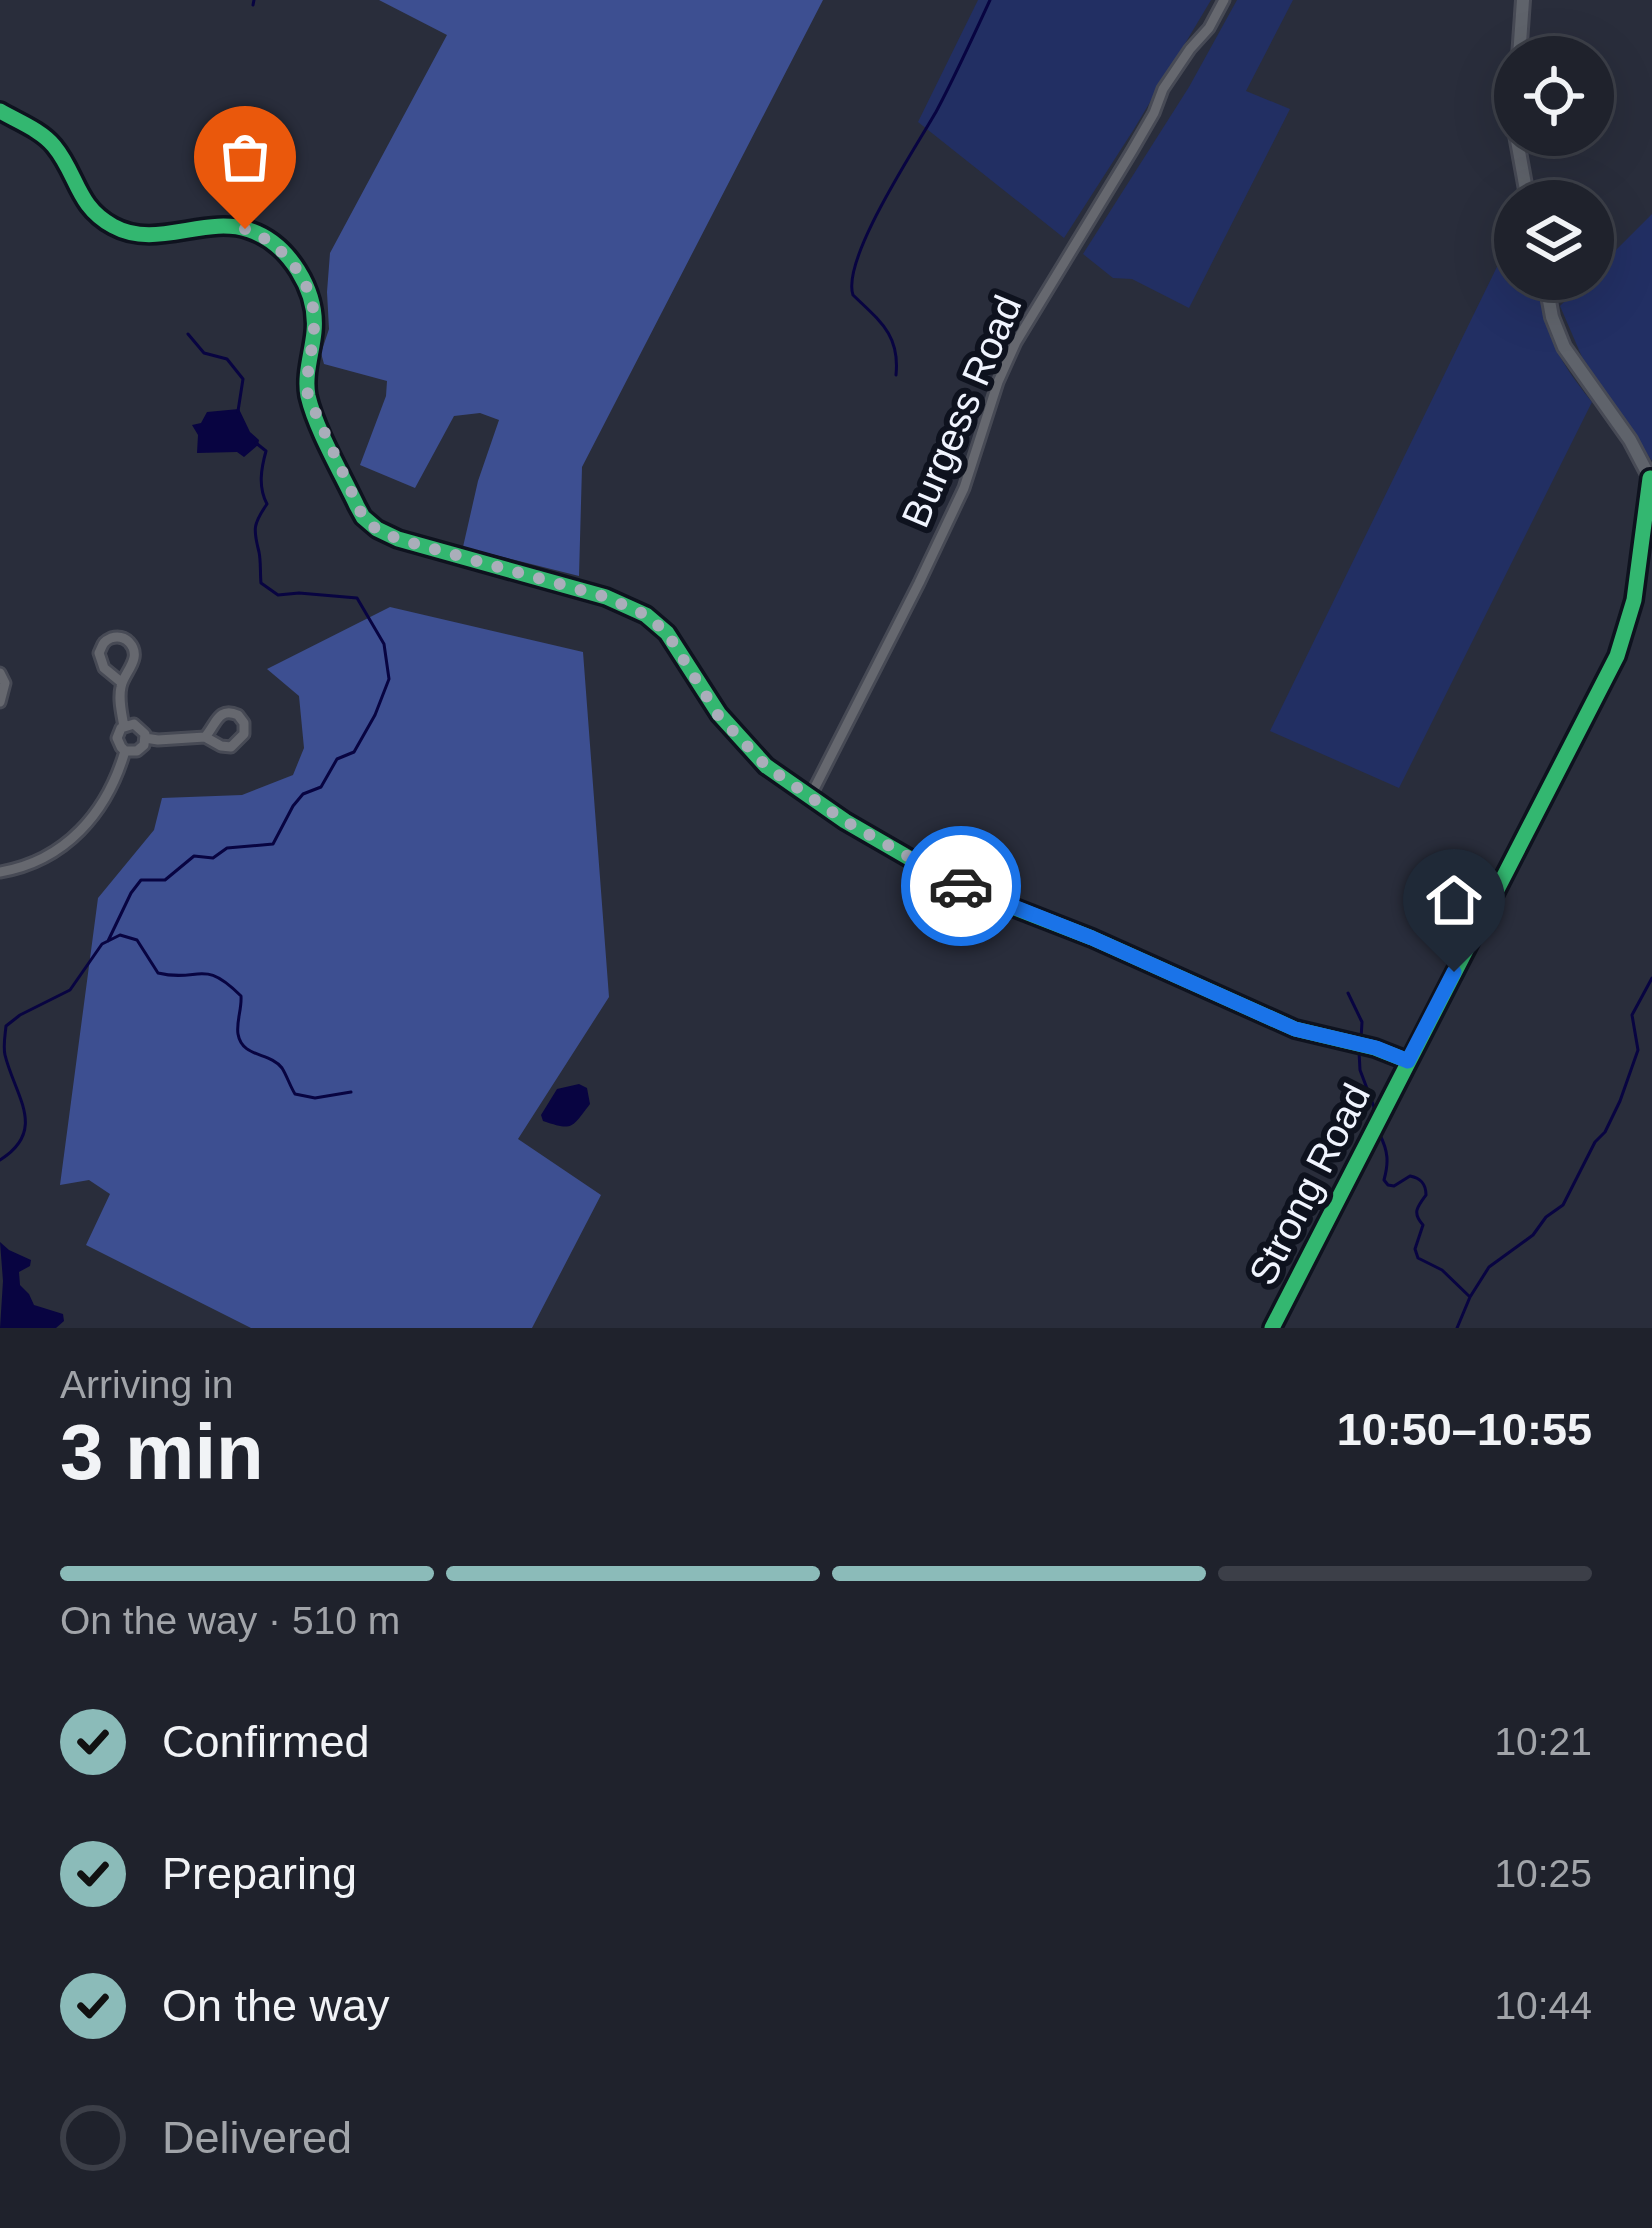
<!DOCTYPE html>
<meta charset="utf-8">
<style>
body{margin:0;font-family:Helvetica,sans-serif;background:#272a34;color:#f1f3f6;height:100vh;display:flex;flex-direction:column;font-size:45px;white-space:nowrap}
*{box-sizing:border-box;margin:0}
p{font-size:39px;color:#a1a4a9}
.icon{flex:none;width:66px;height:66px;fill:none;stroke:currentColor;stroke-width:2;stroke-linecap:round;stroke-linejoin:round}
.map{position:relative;height:1328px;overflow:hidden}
.sheet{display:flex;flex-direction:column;background:#1f222c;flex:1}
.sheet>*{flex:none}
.fabs{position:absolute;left:1494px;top:36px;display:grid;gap:24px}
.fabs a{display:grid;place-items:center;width:120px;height:120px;border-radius:50%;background:#1f222c;box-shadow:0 12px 48px #0002,0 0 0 3px #3c3f48;font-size:60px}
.pin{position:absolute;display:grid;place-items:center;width:102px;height:102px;color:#fff;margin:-123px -51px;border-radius:50% 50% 50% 0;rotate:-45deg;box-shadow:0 0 12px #0007}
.pin .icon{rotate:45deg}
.courier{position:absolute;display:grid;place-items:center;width:120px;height:120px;margin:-60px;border:9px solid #1a73e8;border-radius:50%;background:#fff;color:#222;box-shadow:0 3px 15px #0007}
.overview em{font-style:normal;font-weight:700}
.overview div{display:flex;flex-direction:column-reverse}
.overview{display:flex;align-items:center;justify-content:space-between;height:204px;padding:0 60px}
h1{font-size:78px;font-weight:700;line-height:90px}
.bar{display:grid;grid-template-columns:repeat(4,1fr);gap:18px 12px;align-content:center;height:144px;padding:0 60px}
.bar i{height:15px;border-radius:9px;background:#3c3f48}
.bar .current{background:#8bbbb9}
.bar p{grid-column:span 4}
ol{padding:0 60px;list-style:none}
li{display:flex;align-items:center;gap:36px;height:132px}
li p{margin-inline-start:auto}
li .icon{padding:12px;border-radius:50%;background:#8bbbb9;color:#111;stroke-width:4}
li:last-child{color:#a1a4a9}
li i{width:66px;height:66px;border:6px solid #3c3f48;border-radius:50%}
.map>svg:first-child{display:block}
.green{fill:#222f63}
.forest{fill:#3d4f91}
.water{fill:#080441}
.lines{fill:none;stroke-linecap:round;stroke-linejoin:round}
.stream{stroke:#080441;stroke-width:3}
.street-casing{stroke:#474a55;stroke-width:15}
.secondary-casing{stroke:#474a55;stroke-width:18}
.street{stroke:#66686f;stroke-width:9}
.secondary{stroke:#5f636b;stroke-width:12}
.cycleway-casing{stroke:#0e121e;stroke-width:22}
.cycleway{stroke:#33b770;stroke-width:15}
.done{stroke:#aaaeba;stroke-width:12;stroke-dasharray:0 21.6}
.route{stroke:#1a73e8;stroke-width:15}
.labels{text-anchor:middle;stroke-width:12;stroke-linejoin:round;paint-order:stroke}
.street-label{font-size:39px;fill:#f0f4fe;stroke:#0e121e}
</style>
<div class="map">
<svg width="1652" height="1328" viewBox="0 0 1652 1328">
<rect width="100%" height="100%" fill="#292d3b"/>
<path class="green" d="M 978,0 L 1211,0 L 1134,129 L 1064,238 L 918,122 Z
M 1237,0 L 1293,0 L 1246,91 L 1290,109 L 1189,308 L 1132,279 L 1113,278 L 1083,254 L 1189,87 Z
M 1652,214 L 1652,461 L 1582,357 L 1560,306 L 1587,279 L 1593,279 L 1593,273 Z
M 1515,230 L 1515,279 L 1535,279 C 1547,336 1555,356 1592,402 L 1399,788 L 1270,731 Z"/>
<path class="forest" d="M 379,0 L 823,0 L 582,467 L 579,576 L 463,547 L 478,481 L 499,420 L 480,413 L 454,416 L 415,488 L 360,465 L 386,396 L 387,381 L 324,364 L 321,353 L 329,329 L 327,292 L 330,253 L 447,35 Z
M 390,607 L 583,652 L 609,997 L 518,1139 L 601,1195 L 532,1328 L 251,1328 L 86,1245 L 110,1194 L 89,1180 L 60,1185 L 98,898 L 154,830 L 162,798 L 242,795 L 293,775 L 304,748 L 299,696 L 267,669 Z"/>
<path class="water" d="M 239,409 L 250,432 L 259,440 L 258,445 L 244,457 L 237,452 L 197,453 L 198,435 L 192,425 L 201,423 L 207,412 Z
M 579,1084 L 587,1088 L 590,1104 C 571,1129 573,1131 543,1121 L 541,1115 L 557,1089 Z
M 0,1242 L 9,1250 L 31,1260 L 30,1266 L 19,1272 L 20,1285 L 29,1294 L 34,1305 L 63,1314 L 64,1321 L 56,1328 L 0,1328 L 3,1281 Z"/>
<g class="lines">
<path class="stream" d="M 253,5 L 254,0
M 188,334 L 204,353 L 227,359 L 243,379 L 238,411
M 896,375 C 900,335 880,321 853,295 C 841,259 917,146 937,110 C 956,74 973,37 990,0
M 108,941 L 131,893 L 141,880 L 165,880 L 194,856 L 213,858 L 227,848 L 273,844 L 293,806 L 303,794 L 321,787 L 337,759 L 354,752 L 375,715 L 389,679 L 384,644 L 357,598 L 299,593 L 278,595 L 261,583 C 260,573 261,561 259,552 C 253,529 253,524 267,504 C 258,487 261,469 266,451 L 256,443
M 1348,993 L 1362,1022 L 1361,1039
M 1359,1051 L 1360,1070 L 1374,1107 L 1372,1118
M 1380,1135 C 1388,1151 1389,1162 1384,1180 L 1388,1185 L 1394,1186 L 1410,1176 C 1420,1178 1426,1183 1426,1195 C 1417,1207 1412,1213 1423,1225 L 1415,1249 L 1418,1258 L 1442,1270 L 1470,1297
M 0,1160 C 48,1130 15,1096 5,1055 C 3,1046 5,1036 6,1026 L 20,1015 L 70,990 L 102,944 L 120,935 L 137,940 L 158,973 C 201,983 202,957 241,996 C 242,1009 236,1022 238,1034 C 242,1058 270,1052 282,1068 C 287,1076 290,1086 295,1094 L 315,1098 L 351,1092
M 1457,1328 L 1470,1297 L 1489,1267 L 1533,1235 L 1546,1217 L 1563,1205 L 1595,1142 L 1605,1132 L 1620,1101 L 1638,1050 L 1632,1015 L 1652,978"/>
<g class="street-casing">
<path id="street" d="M 0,111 C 17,121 41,130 54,146 C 78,175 76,206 113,226 C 156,250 205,215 249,230 C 289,243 318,291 314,332 C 312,353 304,375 308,396 C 316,430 342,474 357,506 L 363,517 L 377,529 L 398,539 L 606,597 L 646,615 L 667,633 L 719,714 L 766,766 L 845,821 L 916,862 L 987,897 L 1092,938 L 1295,1029 L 1375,1048 L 1408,1061
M 0,673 L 5,683 L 0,702
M 121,682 L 104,668 L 99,653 C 103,645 102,642 111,638 C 118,636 124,637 129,642 C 144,658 123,673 121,687 C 118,700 122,714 124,727
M 145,738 L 158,740 L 205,737 C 216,725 218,706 238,715 L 244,723 L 244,734 L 231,747 L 221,746 L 205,737
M 810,797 L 919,583 L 964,488 L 998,382 L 1016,342 L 1132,151 L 1154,113 L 1163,89 L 1190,49 L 1209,28 L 1224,0
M 0,872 C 65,861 107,813 125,751 L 121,747 L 117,738 L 121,728 L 134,724 L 145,734 L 144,745 L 137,751 L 125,751"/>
</g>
<g class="secondary-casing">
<path id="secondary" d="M 1519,57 L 1523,0
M 1516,135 L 1528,201
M 1272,1328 L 1515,852 L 1606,681 L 1629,622 L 1637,581 L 1650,478 L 1630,440 L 1564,347 L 1552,317 L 1545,279"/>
</g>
<use href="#street" class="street"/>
<use href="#secondary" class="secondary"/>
<g class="cycleway-casing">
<path id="cycleway" d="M 0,111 C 17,121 41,130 54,146 C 78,175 76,206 113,226 C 156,250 205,215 249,230 C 289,243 318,291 314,332 C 312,353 304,375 308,396 C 316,430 342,474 357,506 L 363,517 L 377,529 L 398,539 L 606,597 L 646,615 L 667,633 L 719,714 L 766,766 L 845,821 L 916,862 L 987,897 L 1092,938 L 1295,1029 L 1375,1048 L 1408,1061
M 1272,1328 L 1617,656 L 1634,600 L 1650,478"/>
</g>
<use href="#cycleway" class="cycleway"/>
</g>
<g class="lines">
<path class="done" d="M 245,229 C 284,243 317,285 314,327 C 313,351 305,372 308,396 L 363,517 L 377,530 L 398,539 L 606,597 L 646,615 L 667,633 L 718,715 L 766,766 L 845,821 L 961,886"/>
<path class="route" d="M 961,886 L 1092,938 L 1295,1029 L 1376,1048 L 1408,1061 L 1454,972"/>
</g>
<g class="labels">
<g class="street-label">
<text transform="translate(961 411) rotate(-67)" y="14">Burgess Road</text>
<text transform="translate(1309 1184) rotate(-63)" y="14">Strong Road</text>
</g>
</g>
</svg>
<div class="fabs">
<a><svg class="icon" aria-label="locate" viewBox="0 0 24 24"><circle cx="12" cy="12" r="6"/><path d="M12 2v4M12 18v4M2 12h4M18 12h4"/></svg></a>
<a><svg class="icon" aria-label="layers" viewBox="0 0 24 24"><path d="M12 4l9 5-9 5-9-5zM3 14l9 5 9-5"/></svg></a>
</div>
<div class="pin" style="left:245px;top:229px;background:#ea580c"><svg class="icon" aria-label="bag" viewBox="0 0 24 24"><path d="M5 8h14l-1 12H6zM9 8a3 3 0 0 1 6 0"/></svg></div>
<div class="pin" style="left:1454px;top:972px;background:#1f2937"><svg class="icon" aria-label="home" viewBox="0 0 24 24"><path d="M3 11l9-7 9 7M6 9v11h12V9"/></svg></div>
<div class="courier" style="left:961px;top:886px"><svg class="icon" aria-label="car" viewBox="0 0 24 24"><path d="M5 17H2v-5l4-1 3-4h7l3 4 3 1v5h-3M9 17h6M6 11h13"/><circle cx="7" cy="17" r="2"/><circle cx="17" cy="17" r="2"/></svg></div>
</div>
<section class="sheet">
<div class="overview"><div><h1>3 min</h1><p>Arriving in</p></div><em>10:50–10:55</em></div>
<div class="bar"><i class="current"></i><i class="current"></i><i class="current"></i><i></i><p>On the way · 510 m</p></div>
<ol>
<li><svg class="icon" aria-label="check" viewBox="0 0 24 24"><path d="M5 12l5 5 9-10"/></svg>Confirmed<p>10:21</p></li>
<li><svg class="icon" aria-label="check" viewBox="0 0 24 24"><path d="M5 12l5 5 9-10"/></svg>Preparing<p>10:25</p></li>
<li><svg class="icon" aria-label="check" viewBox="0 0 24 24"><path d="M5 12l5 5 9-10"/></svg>On the way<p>10:44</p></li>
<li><i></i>Delivered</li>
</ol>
</section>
